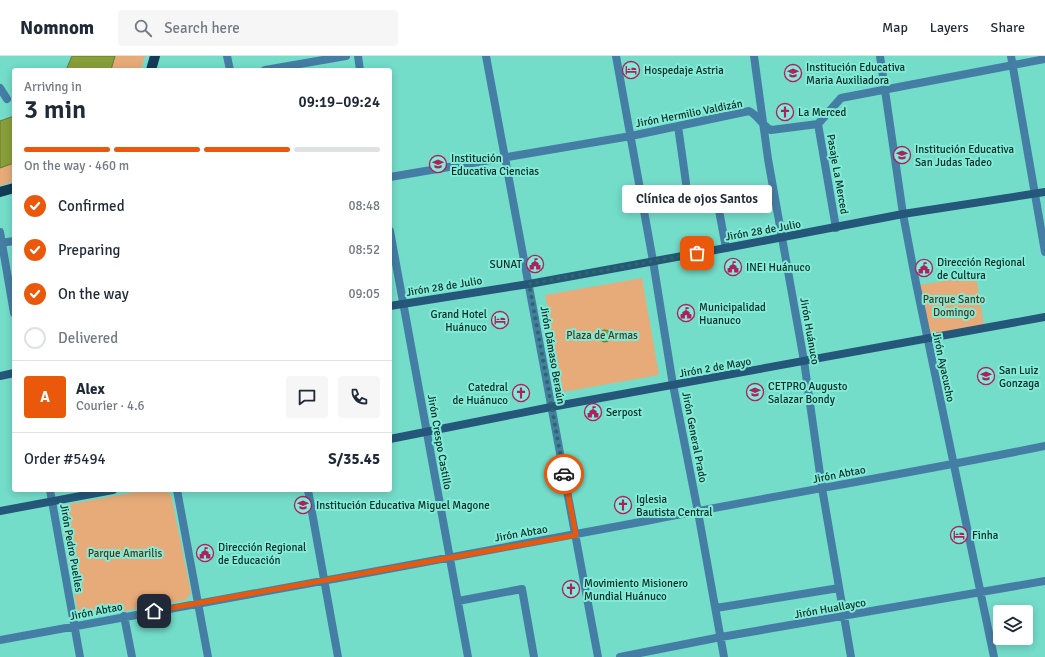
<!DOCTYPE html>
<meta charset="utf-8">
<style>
body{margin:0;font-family:Signika,sans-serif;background:#f6f6f7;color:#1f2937;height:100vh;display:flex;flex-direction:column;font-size:15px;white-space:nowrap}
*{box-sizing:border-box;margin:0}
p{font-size:13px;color:#747a83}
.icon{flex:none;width:22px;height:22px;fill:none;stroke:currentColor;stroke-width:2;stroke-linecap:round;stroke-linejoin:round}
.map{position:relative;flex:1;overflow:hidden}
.drawer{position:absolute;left:12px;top:12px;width:380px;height:424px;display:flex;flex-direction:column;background:#fff;border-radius:4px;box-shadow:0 2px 10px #0003}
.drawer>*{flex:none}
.tools{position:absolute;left:993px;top:549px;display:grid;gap:8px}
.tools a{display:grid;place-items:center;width:40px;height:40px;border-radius:4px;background:#fff;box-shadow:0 2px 10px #0003;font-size:20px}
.pin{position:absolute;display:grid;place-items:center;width:34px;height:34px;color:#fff;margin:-17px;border-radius:8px;box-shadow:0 2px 6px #0006}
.courier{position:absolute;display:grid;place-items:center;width:40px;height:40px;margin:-20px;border:3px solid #ea580c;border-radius:50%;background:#fff;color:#222;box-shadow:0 1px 5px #0007}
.bubble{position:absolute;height:28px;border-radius:4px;background:#fff;box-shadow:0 2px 10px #0003;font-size:13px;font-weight:600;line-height:28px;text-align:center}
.headline em{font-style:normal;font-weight:600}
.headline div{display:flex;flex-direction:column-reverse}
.headline{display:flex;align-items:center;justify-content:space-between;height:68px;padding:0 12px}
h1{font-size:26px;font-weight:600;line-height:30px}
.bar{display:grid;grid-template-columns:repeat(4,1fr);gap:6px 4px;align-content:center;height:48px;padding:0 12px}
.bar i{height:5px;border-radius:3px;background:#e0e1e3}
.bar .on{background:#ea580c}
.bar p{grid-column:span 4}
.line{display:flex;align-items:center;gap:10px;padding:0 12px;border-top:1px solid #e0e1e3}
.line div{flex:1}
.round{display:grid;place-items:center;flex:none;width:42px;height:42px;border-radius:4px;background:#f6f6f7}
ol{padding:0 12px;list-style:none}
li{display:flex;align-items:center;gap:12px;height:44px}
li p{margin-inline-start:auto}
li .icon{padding:4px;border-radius:50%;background:#ea580c;color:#fff;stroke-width:4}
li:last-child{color:#747a83}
li i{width:22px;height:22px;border:2px solid #e0e1e3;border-radius:50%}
header{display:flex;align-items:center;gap:24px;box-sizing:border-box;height:56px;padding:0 20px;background:#fff;border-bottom:1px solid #e0e1e3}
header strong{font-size:19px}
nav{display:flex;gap:22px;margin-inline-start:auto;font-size:14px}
.search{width:280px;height:36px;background:#f6f6f7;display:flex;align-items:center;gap:10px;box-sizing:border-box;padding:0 14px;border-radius:4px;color:#747a83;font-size:15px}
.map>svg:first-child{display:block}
.green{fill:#e7ab79}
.water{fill:#899f3a;stroke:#627c34}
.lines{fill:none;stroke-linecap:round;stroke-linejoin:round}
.street{stroke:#457ea5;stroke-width:8}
.secondary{stroke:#245779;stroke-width:8}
.primary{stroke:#133c56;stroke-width:10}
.done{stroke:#2d695f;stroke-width:4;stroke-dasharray:0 7.2}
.route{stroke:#ea580c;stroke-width:5}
.labels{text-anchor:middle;stroke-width:4;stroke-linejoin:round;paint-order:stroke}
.poi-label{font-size:11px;fill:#072a25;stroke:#82ebd7;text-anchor:start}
.street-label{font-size:11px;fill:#072a25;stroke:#82ebd7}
.park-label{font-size:11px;fill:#543316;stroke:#82ebd7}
</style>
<header>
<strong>Nomnom</strong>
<div class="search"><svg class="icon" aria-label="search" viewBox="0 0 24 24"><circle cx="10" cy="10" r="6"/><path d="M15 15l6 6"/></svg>Search here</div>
<nav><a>Map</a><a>Layers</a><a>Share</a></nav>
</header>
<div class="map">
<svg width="1045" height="601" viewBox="0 0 1045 601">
<rect width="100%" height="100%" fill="#74ddca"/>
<path class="green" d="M 115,0 L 145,0 L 141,14 L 111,14 Z
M 14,107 L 14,125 L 0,130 L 0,112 Z
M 976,220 L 984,269 L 929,280 L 919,229 Z
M 642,222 L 659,319 L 563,336 L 545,239 Z
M 147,434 L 165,434 L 171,439 L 191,537 L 186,544 L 85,562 L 78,558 L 60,456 L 64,449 Z"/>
<path class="water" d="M 72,0 L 115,0 L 111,14 L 66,14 Z
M 14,60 L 14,107 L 0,112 L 0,65 Z
M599 280a6 6 0 1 1 12 0a6 6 0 1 1-12 0Z"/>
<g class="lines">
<path class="street" d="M 227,0 L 230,14
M 358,0 L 360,14
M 486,0 L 598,601
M 616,0 L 653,205 L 673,329 L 698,456 L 724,601
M 754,0 L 768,103 L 804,305 L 822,432 L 851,601
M 880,0 L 903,158 L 916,227 L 994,601
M 1011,0 L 1045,196
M 265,14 L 346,0
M 0,32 L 7,43
M 818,68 L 836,172
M 678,70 L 686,127
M 390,121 L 631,80 L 749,55 C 759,60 762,70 771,74 L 818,68 L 841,42 L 1045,3
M 715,133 L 726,192
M 390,175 L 468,601
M 0,176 L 14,257
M 0,187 L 14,185
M 50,434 L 80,601
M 177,434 L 208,601
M 308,434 L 338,601
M 458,545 L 522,533 L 534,601
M 716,552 L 839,532
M 124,560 L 132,601
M 0,584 C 215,544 431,506 646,465 C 779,439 912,417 1045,390
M 620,601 L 721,581 L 1045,525"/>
<path class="secondary" d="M 390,250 L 529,228 L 726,192 L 903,158 L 1045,136
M 0,320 L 14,317
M 390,383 L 551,351 L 1045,261
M 0,455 L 113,434"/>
<path class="primary" d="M 151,14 L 155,0
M 0,136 L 14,132"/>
</g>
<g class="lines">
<path class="done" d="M 564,418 L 529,228 L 697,197"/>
<path class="route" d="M 154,555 L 576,479 L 564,418"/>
</g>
<defs>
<g id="hotel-ring" transform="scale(0.9)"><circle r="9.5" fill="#82ebd7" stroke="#ae215f" stroke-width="1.5"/><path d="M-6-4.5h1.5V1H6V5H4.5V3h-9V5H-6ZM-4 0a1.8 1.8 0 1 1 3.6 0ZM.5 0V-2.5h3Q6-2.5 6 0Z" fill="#ae215f"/></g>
<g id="school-ring" transform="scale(0.9)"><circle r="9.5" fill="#82ebd7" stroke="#ae215f" stroke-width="1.5"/><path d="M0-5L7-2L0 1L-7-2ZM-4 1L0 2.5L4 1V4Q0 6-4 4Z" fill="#ae215f"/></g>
<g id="church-ring" transform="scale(0.9)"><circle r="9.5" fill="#82ebd7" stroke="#ae215f" stroke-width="1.5"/><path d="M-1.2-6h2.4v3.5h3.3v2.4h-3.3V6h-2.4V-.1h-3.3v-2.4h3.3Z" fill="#ae215f"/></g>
<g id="civic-ring" transform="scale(0.9)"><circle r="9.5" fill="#82ebd7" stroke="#ae215f" stroke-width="1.5"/><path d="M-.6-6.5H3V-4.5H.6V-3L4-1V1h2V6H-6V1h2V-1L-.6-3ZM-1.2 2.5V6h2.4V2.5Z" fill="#ae215f"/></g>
<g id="university-ring" transform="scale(0.9)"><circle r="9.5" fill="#82ebd7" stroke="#ae215f" stroke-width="1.5"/><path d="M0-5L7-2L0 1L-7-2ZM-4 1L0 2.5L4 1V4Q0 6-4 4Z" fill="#ae215f"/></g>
</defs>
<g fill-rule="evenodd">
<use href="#hotel-ring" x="631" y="14"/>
<use href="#school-ring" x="793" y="17"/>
<use href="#church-ring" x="785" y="56"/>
<use href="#school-ring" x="902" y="99"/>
<use href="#school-ring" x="438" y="108"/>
<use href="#civic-ring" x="535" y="208"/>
<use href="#civic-ring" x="733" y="211"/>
<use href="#civic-ring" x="924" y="212"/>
<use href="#civic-ring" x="686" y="257"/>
<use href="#hotel-ring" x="500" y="264"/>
<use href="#school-ring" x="986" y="320"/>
<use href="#university-ring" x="755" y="336"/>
<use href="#church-ring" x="521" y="337"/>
<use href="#civic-ring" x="593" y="356"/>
<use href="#school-ring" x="303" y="449"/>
<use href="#church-ring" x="623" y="449"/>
<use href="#hotel-ring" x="959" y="479"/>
<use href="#civic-ring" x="205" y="497"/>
<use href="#church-ring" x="571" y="533"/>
</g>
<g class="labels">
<g class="poi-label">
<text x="806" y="15">Institución Educativa<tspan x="806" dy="13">Maria Auxiliadora</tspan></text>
<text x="644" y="18">Hospedaje Astria</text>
<text x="798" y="60">La Merced</text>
<text x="915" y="97">Institución Educativa<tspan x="915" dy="13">San Judas Tadeo</tspan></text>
<text x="451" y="106">Institución<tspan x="451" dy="13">Educativa Ciencias</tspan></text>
<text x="937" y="210">Dirección Regional<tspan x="937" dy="13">de Cultura</tspan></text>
<text x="522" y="212" text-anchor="end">SUNAT</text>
<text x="746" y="215">INEI Huánuco</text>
<text x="699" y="255">Municipalidad<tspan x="699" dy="13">Huanuco</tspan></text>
<text x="487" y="262" text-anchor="end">Grand Hotel<tspan x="487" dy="13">Huánuco</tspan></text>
<text x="999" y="318">San Luiz<tspan x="999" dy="13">Gonzaga</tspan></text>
<text x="768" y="334">CETPRO Augusto<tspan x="768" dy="13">Salazar Bondy</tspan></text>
<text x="508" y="335" text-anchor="end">Catedral<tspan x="508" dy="13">de Huánuco</tspan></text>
<text x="606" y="360">Serpost</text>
<text x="636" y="447">Iglesia<tspan x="636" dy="13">Bautista Central</tspan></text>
<text x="316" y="453">Institución Educativa Miguel Magone</text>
<text x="972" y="483">Finha</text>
<text x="218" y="495">Dirección Regional<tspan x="218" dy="13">de Educación</tspan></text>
<text x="584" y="531">Movimiento Misionero<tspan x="584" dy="13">Mundial Huánuco</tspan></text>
</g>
<g class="street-label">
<text transform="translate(689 57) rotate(-11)" y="4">Jirón Hermilio Valdizán</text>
<text transform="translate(838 118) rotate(80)" y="4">Pasaje La Merced</text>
<text transform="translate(763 174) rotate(-10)" y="4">Jirón 28 de Julio</text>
<text transform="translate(444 230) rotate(-9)" y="4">Jirón 28 de Julio</text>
<text transform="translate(810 275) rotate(80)" y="4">Jirón Huánuco</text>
<text transform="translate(553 299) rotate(80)" y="4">Jirón Dámaso Beraún</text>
<text transform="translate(715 311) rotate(-10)" y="4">Jirón 2 de Mayo</text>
<text transform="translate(944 311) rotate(78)" y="4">Jirón Ayacucho</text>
<text transform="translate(695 381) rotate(79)" y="4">Jirón General Prado</text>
<text transform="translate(440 386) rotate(80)" y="4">Jirón Crespo Castillo</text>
<text transform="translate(839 418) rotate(-11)" y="4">Jirón Abtao</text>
<text transform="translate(521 477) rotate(-10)" y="4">Jirón Abtao</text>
<text transform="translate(72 492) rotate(80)" y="4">Jirón Pedro Puelles</text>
<text transform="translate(830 552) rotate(-10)" y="4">Jirón Huallayco</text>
<text transform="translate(96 555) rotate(-11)" y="4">Jirón Abtao</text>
</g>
<g class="park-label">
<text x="954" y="247">Parque Santo<tspan x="954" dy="13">Domingo</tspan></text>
<text x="602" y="283">Plaza de Armas</text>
<text x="125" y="501">Parque Amarilis</text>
</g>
</g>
</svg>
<div class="tools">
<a><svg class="icon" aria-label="layers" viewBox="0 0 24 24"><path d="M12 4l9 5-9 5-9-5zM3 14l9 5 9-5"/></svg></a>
</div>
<div class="pin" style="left:697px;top:197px;background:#ea580c"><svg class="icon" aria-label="bag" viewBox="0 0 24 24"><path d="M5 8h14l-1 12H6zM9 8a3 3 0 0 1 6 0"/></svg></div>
<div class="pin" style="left:154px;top:555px;background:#1f2937"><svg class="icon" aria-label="home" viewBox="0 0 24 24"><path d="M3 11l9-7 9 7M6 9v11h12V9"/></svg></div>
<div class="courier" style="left:564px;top:418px"><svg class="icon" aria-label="car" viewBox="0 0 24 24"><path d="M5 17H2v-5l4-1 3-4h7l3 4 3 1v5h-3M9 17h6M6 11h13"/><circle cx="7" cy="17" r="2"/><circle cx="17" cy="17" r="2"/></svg></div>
<div class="bubble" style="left:622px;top:129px;width:150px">Clínica de ojos Santos</div>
<section class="drawer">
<div class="headline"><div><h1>3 min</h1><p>Arriving in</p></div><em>09:19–09:24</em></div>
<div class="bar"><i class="on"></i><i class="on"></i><i class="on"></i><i></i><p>On the way · 460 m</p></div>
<ol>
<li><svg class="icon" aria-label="check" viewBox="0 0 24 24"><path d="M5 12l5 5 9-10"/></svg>Confirmed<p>08:48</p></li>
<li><svg class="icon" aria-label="check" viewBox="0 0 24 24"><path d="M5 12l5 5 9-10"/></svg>Preparing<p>08:52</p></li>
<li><svg class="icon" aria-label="check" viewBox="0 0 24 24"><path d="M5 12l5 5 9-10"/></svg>On the way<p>09:05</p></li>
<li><i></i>Delivered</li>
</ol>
<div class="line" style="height:72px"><b class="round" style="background:#ea580c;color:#fff">A</b><div><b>Alex</b><p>Courier · 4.6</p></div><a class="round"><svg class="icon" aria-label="chat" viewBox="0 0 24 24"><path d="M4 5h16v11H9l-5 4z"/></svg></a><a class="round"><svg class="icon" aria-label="phone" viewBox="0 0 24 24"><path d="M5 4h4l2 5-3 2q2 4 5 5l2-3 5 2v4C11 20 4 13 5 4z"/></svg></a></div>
<div class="line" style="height:52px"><div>Order #5494</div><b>S/35.45</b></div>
</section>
</div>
